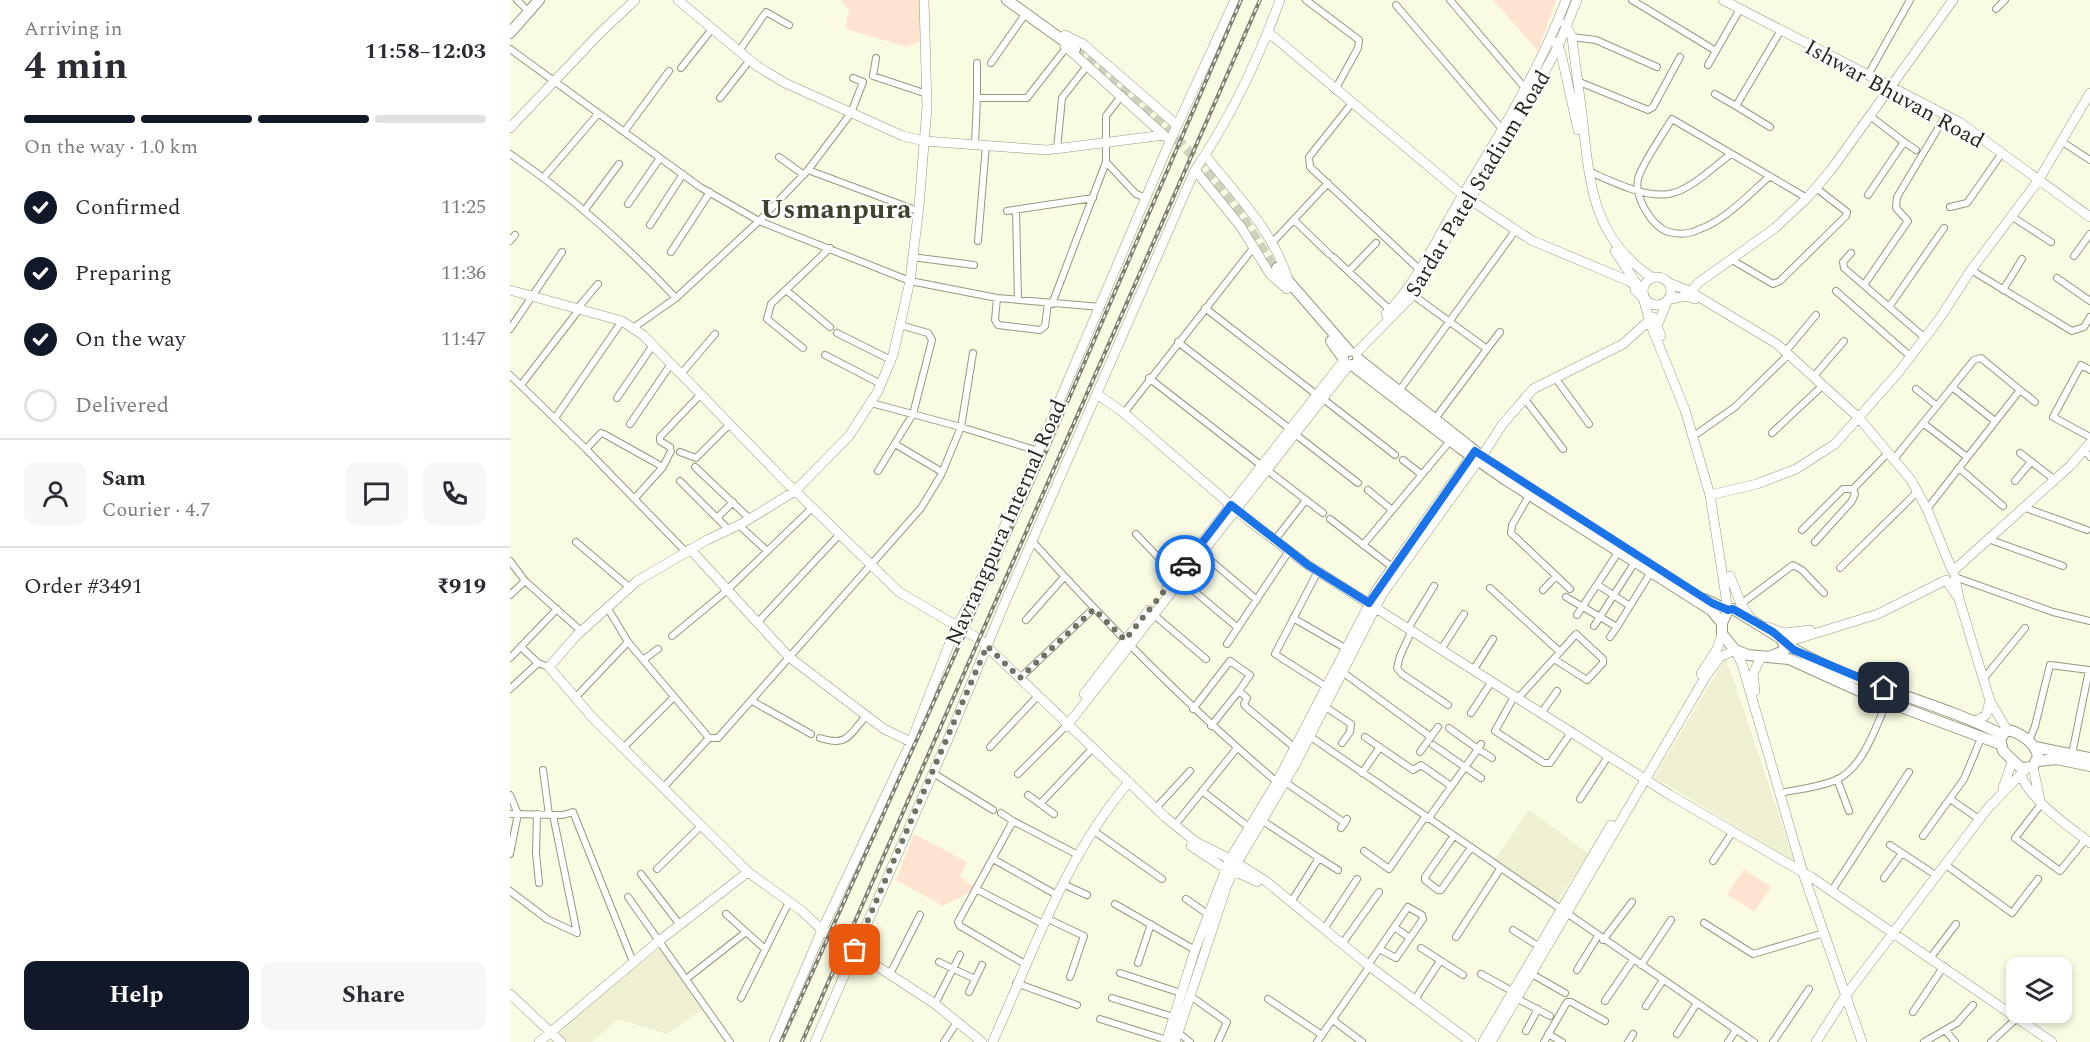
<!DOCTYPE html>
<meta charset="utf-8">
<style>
body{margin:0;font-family:Spectral,serif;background:#f7f7f7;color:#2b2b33;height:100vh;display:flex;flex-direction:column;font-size:22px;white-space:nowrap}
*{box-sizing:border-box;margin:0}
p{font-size:20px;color:#7c7c81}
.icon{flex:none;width:33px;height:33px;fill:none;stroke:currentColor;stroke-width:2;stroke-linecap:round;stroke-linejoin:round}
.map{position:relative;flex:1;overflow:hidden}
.details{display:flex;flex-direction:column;background:#fff;width:510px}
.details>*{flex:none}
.buttons{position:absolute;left:1496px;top:957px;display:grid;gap:12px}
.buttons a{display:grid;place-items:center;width:66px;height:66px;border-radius:12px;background:#fff;box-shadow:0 3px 9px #0003;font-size:30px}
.pin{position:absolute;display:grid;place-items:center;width:51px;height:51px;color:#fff;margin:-26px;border-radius:12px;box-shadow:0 3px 9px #0006}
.courier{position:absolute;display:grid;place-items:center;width:60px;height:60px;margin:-30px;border:4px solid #1a73e8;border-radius:50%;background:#fff;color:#222;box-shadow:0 2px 8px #0007}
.head em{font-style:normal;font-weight:700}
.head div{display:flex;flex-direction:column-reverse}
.head{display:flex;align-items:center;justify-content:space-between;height:102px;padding:0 24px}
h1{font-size:39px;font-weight:700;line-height:45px}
.bar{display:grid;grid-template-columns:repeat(4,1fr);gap:9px 6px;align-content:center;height:72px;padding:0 24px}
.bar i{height:8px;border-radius:4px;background:#e1e1e2}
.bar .current{background:#111827}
.bar p{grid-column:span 4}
.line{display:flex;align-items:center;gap:15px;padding:0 24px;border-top:2px solid #e1e1e2}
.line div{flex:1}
.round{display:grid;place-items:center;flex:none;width:63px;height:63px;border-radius:12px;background:#f7f7f7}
ol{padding:0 24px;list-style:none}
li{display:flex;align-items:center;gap:18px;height:66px}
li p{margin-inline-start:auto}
li .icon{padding:6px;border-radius:50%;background:#111827;color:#fff;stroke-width:4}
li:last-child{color:#7c7c81}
li i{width:33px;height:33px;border:3px solid #e1e1e2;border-radius:50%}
.cta{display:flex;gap:12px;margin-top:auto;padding:12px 24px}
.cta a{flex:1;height:69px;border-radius:12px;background:#111827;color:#fff;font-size:24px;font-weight:700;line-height:69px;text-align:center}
.cta a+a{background:#f7f7f7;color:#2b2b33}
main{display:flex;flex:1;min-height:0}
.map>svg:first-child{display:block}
.built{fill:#eff0d1}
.green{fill:#fee3d1}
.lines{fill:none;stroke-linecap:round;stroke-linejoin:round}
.primary-tunnel{stroke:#d0d1bc;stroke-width:10;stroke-dasharray:10 5;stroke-linecap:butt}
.street-casing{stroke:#989882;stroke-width:8}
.secondary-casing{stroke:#989882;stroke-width:10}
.primary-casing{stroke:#989882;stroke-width:12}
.street{stroke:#fff;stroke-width:6}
.secondary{stroke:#fff;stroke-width:9}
.primary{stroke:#fff;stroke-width:10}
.rail-casing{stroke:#808071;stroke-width:4}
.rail{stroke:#fff;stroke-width:1.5;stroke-dasharray:4.5;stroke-linecap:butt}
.done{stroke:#727264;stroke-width:6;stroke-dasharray:0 10.8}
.route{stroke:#1a73e8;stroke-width:8}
.labels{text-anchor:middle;stroke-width:4.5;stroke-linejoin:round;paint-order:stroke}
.street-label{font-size:22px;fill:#292920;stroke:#fff}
.district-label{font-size:28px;font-weight:bold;fill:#42422f;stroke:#fff}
</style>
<main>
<section class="details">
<div class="head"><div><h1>4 min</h1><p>Arriving in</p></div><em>11:58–12:03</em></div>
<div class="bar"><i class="current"></i><i class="current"></i><i class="current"></i><i></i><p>On the way · 1.0 km</p></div>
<ol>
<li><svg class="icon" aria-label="check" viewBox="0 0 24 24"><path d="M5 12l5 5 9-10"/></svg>Confirmed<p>11:25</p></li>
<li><svg class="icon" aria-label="check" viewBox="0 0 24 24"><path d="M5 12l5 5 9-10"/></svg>Preparing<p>11:36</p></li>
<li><svg class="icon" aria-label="check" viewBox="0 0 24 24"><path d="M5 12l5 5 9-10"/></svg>On the way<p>11:47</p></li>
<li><i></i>Delivered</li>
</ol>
<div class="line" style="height:108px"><a class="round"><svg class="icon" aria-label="person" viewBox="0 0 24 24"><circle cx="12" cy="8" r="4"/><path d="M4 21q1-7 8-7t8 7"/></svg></a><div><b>Sam</b><p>Courier · 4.7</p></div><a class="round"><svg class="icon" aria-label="chat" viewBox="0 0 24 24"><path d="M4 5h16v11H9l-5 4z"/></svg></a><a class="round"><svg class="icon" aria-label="phone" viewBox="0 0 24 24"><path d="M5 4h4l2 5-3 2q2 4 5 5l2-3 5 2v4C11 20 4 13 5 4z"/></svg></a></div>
<div class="line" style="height:78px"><div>Order #3491</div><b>₹919</b></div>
<div class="cta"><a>Help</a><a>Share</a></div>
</section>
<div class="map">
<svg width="1580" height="1042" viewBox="0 0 1580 1042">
<rect width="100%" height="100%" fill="#fafbe3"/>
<path class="built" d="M 1216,658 L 1284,861 L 1144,777 Z
M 1019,810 L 1079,854 L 1046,903 L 984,861 Z
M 150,948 L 192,1010 L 157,1034 L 108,1019 L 82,1042 L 55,1042 L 44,1033 Z"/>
<path class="green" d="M 331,0 L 410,0 L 412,40 L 397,47 L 336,29 L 337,17 L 340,13 Z
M 983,0 L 1046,0 L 1028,51 Z
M 404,834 L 457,862 L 450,876 L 466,889 L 433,906 L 386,880 Z
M 1234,869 L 1261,887 L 1244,912 L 1217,894 Z"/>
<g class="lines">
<path class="primary-tunnel" d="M 565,49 C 611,87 656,125 696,170 C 724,201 746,239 768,275"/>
<g class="street-casing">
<path id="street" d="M 7,0 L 14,7
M 796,0 L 849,40 L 848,48 L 825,90
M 940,0 L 1015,88
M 1122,0 L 1206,51 L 1230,9
M 886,5 L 992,129
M 1486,9 L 1495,0
M 1062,37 L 1086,40 L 1147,67
M 0,49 L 190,187 L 249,221 L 400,281 L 487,298 L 591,307
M 229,51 L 256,12 L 279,25
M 366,58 L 363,76 L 417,94
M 481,63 L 516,13
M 1198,65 L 1206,51
M 171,68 L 202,29
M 1358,75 L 1400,0
M 343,78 L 353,82 L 341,113 L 298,170 L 408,211
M 1067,81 L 1138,110 L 1143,107 L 1170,57
M 1205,94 L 1226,106
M 210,98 L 240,60
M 467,98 L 467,63
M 842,103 L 799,157 L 800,167 L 911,271
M 1260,127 L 1226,106 L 1271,30
M 114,132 L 159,71
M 1551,141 L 1580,160
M 1394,142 L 1406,150
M 465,145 L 467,98 L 517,98 L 556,48
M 547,149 L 552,98 L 577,66
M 0,154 C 60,195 116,245 166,298 L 249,221 L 298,170
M 269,157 L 294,175
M 596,162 L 626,194 L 636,198
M 1078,171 C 1101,181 1134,198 1159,194 C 1181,190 1203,167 1221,154
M 1260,176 C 1239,194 1216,220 1190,229 C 1180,234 1170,235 1159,232 C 1142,227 1124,197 1128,179 C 1130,167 1154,132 1162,119 L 1297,198
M 33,178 L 88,114
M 1358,195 L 1394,142 L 1360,116
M 118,204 L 150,158
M 1440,207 L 1457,203 L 1492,153
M 506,210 L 508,300
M 74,211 L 109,164
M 497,211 L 583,198
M 1501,216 L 1541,242
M 784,220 L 819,254
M 140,225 L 173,174
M 0,241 L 5,235
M 468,241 L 476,145
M 761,244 L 818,183
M 161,252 L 200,192
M 1341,253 L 1333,262 L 1334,268 L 1415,338
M 1564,256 L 1580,234
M 402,257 L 464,265
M 823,257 L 881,311
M 1222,260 L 1263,284 L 1270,281 L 1336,216 L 1337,212 L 1306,188
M 1461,270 L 1562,331 L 1574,327 L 1580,317
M 839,271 L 866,243
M 1547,278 L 1580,301
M 1354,285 L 1398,221 L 1386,208 L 1387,197 L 1436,115
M 276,290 L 320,327
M 1493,290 L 1512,259
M 1326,291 L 1401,357
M 903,295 L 977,349 L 925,419
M 487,298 L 485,320 L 488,325 L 530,330 L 535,326 L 538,303
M 542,304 L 596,162 L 596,116 L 612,95
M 1379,307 L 1434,228
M 695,308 L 807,395
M 66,310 L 88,284
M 123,328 L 166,298
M 0,329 L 52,252
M 327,333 L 381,360
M 668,342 L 780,429
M 293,348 L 257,319 L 261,304 L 320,248
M 977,349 L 990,332
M 1276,351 L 1306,315
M 315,355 L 371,384
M 1580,370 L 1571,365 L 1543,417 L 1580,437
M 171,374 L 205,334
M 0,375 L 76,449 L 176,552
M 1305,375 L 1334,341
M 639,378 L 752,466
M 1046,379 L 1079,424
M 11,385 L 68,311
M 1442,387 L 1485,421
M 1406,389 L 1427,406
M 1510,390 L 1525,402
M 889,391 L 1005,231
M 107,398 L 143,345
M 812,398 L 885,455
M 1014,398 L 1053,449
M 361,403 L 451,427 L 528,451
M 614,413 L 744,247
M 45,418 L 112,321
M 1413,423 L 1457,457
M 120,424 L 161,364
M 1188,433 L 1225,407 L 1276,357
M 1262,433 L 1310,388
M 785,434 L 848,483
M 385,444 L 432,472
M 160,447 L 150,441 L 150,437 L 191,394
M 76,449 L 91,433 L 94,434 L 153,467
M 1574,450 L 1580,457
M 170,452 L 186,458 L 220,424
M 1510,453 L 1545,480
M 1384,459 L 1464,360 L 1471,358 L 1510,390 L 1449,468
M 893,460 L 911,474
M 185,467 L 240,519
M 757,470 L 813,513
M 368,471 L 403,414 L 422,340 L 418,333 L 390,325
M 170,481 L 219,530
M 1505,481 L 1521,462
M 858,490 L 882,510
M 1020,494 L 1002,525 L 1001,533 L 1060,589
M 125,498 L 153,467 L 161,451
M 1513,507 L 1577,530
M 1417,509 L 1449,468 L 1493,506
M 207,518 L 223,502
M 820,519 L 882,567
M 229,525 L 256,550
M 1292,530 L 1333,489 L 1343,489
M 626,534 L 666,576
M 1478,539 L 1553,566
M 522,541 C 599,626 679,708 767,782
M 764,541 L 796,500
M 66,542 L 119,587
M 1305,542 L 1342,501 L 1345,494 L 1343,489 L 1375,456
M 853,545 L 940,441
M 693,554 L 747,600
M 0,561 L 15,581 L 71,631
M 1330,568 L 1404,495
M 808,571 L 765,654 L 815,686
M 1445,577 L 1543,612 L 1580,621
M 671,580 L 728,628
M 1088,585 L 1120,606
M 980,588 L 1050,652 L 1009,697
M 1033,590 L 1046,576
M 0,595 L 15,581
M 1056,597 L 1107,627 L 1141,572
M 1231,604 L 1283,565 L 1292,570 L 1314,593
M 97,607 L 118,642 L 199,738 L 153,788
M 643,614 L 696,659
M 1067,615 L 1109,551
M 783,618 L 835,648
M 516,620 L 554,577
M 248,622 L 330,534
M 1084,626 L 1125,562
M 899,627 L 924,586
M 902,630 L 890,656 L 887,668 L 892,674 L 938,705
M 162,636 L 215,592 L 303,507
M 1100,637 L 1107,627
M 717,644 L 779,551
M 11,647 L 28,663 L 39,667
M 932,648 L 954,614
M 0,658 L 47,609
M 1044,659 L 1077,680 L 1093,663 L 1093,659 L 1066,634 L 1050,652
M 133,660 L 148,649
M 964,669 L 983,639
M 831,671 L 921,737
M 1475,677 L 1515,628
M 510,678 L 583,609
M 0,689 L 28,663
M 1005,695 L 985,731 L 1034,763 L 1040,763 L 1062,731
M 65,698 L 118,642
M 242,701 L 301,734
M 814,706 L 841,724 L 840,732 L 832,743
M 683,709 L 720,661 L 740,675 L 729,691
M 1032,712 L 1047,691
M 961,713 L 982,681
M 701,726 L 729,691 L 737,698 L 734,704 L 736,707 L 785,748
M 798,735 L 1244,1042
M 855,737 L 903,770 L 911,765 L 941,786
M 199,738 L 208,738 L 411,508 L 431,475 L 451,427 L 463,353
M 310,738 C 338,747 339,735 357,715
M 1519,741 L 1525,726 L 1540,665 L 1579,670 L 1562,754
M 971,744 L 968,749 L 982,758
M 923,745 L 971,778
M 480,747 L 525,699
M 113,748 L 164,697
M 910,752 L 928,727
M 33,770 L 39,815
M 423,773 L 483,810
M 852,773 L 870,747
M 508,774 L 554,728
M 1327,779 L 1339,811
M 775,782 L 835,823
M 692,791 L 740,828
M 1275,792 C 1291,789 1310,787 1326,780 C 1354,767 1365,728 1377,702
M 0,795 L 8,814 L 0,854
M 518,795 L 544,814
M 1070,799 L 1099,755
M 1440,799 L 1469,819
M 1532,803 L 1505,838 L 1550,871 L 1576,839
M 530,804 L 579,752
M 646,808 L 680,771
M 491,813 L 503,821
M 0,814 L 53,815 L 63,812 L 123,962
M 27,814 L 26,853 L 29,883
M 918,819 L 968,749 L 939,728
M 753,821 L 809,858 L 781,902
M 665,825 L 727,748
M 831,828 L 837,819
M 584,831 L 652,879
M 1413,836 L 1454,779 L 1472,736
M 943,837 L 915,877 L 915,880 L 928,890 L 931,890 L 960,849
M 1380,845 L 1427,876
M 854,851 L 879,869 L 915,817
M 809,858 L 828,870
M 483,859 L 547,895
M 1203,861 L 1222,833
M 1436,865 L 1502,913 L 1528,879
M 147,869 L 191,826
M 131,874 L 170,925
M 1374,878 L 1392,853
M 553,884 L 577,895
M 466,889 L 533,924
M 0,891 L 37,919 L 67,933 L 43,815
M 1321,892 L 1399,772
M 118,897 L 220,1042
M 676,899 L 699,915
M 605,904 L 685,950
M 216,914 L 255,949
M 536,918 L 574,936 L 560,977
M 1194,923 L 1243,954 L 1314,933
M 884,927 L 900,938
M 814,929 L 847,879
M 1003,930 L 1028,946
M 946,937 L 990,869
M 1093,940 L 1122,902
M 832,944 L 869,892
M 911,948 L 953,975
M 1421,957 L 1446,924
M 429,962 L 465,979
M 628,963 L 641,924
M 515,964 L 450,926 L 448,922 L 503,821 L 568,855
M 858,965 L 898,907 L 912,915 L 913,919 L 886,958 L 869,949
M 1131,965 L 1161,920
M 1067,970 L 1088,936
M 610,973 L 671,993
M 1020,973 L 1055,993
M 380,974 L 410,915
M 971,974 L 1002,991
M 180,976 L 236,932
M 506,983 L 567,1005
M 459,992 L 472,965
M 679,995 L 717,1022 L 708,1042
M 231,998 L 279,902
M 602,998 L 664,1017
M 1006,998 L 1040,1016
M 758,999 L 812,1035
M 904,1001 L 930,961
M 1095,1001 L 1123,960
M 425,1004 L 450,955
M 1136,1006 L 1153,980
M 1403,1012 L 1434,966
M 590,1019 L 657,1040
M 823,1020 L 852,1042
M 1016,1031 L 1028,1009
M 1436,1031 L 1445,1042
M 669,1033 L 680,1042
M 1038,1034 L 1052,1042
M 1167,1034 L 1187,1003
M 434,1042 L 447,1022
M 807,1042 L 857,970
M 1034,1042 L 1057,1002 L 1061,1002 L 1095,1021
M 1118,1042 L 1123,1034
M 1218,1042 L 1226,1030
M 1263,1042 L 1299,989
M 1414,1042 L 1447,1023 L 1463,1005
M 1481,1042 L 1507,1018"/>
</g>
<g class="secondary-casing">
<path id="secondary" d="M 168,0 L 247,66 L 275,83 L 393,136 L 414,141 L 537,150 L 654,135
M 414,0 L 417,107 L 409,206 L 400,281 L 383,355 L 368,391 L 339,436 L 285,491 L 233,523 L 197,540 L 127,581 L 67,635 L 39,667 L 82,717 L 238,872 L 292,911 L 312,930 L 425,1004 L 472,1042
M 1213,0 L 1449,122 L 1580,217
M 1055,24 L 1062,37 C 1065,63 1069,89 1072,115 C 1080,182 1081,238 1143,278
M 758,32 L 953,195 L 1021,240 L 1119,281 L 1132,291
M 555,35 L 573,44 L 667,125
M 1045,42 L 1051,53 L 1068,130
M 555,46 L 656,137
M 0,128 L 89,34 L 125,0
M 695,155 C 724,192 765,233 778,280
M 685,170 L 731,227 L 760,274 L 777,289
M 1105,251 L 1127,284
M1133 291a14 14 0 1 1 28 0a14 14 0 1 1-28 0Z
M 1159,283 L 1179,291 L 1267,344 L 1349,418 L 1401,480 L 1417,509 L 1442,570
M 0,290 L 112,321 L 133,335 L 275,481 L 389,592 L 469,639 L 655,817 L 686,842 L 720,859 L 767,782 L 867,589 L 962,455
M 1125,290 L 1133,298 L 1142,328 L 1175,410 L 1200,495 L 1218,610
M 1177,296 L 1188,283 L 1265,228 L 1297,198 L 1321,170 L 1443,0
M 1161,299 L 1177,296 L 1185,299
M 876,314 C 907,283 926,240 948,203 C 988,137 1029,72 1056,0
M 1151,336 L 1147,326 L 1157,302
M 846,353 L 903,295 L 1012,112 L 1047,49 L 1067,0
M 587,394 L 614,413 L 738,520 L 798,565 L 1160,795 L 1301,877 L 1542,1042
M 972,456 L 992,425 L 1023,389 L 1113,344 L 1143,317
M 1200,495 L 1247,484 L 1286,469 L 1325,444 L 1388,373 L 1430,318 L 1461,270 L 1528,181 L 1580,93
M 180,549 L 279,657 L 374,729 L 401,742
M 1443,571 L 1560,466 L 1580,443
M 1220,576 L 1231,604 L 1241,619
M 1445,577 L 1449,599 L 1480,701 L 1497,730
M 657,587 L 834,360
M 1258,627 L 1274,633 L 1300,630
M 1274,643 L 1368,614 L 1436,580 L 1449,599
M 1191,674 L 1207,649 L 1212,634
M 1245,691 L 1243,674 L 1251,657
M 574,694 L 639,610
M 1466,721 L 1476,715 L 1480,701
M 556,727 L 839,365
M 1523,767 L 1530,800
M 1511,774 C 1517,798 1560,827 1580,843
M 1493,788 L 1502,762
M 0,994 L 51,1042
M 483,1041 C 523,953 554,858 619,782
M 29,1042 L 150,940 L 238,872
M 264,1042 L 312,930 L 401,742 L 446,627 L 461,601 L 528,451 L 660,141 L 725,0
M 305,1042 L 439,737 L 493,607 L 685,170 C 721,117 748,60 770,0
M 656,1042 L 685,950 L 716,869 L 681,846
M 665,1042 L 717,885 L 727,863 L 720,859 L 716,869 C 727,873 737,876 747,882
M 961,1042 L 858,965 L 757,882 L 727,863 L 786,763 L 873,593 L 968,461
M 973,1042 L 1101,825
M 981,1042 L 1196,676 L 1210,657 L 1225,650 L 1232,664 L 1293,873 L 1352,1042
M 1306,1042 L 1336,995 L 1478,808 L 1516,769"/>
</g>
<g class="primary-casing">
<path id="primary" d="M 497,0 L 565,49
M 0,33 L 29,0
M 767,268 L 839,351
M 821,341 L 833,358
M 848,359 L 969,454
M 842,365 L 950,448 L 996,480 L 1201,610 L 1212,623
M 1194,599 L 1218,610
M 1274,643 C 1340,685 1422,699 1491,734
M 1261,656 L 1274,651 L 1274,643 L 1270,638 L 1223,609 L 1218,610 L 1212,623 L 1212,634 L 1225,650 L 1238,655 L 1279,659 L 1356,694 L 1490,744
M 1497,730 C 1510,732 1525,743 1528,756 L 1523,767 L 1511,768 L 1493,751 L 1490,739 Z
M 1525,747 L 1580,758
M 1528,761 L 1547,759 L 1580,766"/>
</g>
<use href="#street" class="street"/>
<use href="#secondary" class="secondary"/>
<use href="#primary" class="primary"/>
<g class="rail-casing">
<path id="rail" d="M 271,1042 L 535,454 L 731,0
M 292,1042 L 750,0"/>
</g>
<use href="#rail" class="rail"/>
</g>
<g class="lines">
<path class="done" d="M 345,950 L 477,646 L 510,678 L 584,609 L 615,640 L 675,565"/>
<path class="route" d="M 675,565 L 721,505 L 798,565 L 859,603 L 965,451 L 1202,603 L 1218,610 L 1223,609 L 1263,632 L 1284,650 L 1374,688"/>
</g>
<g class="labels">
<g class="street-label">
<text transform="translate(1385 93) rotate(29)" y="8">Ishwar Bhuvan Road</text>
<text transform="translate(967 183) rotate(-59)" y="8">Sardar Patel Stadium Road</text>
<text transform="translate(495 522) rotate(-66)" y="8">Navrangpura Internal Road</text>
</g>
<g class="district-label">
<text x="326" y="218">Usmanpura</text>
</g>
</g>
</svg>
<div class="buttons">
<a><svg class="icon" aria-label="layers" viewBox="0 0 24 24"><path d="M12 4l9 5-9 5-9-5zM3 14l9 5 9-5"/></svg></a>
</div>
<div class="pin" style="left:345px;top:950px;background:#ea580c"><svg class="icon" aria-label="bag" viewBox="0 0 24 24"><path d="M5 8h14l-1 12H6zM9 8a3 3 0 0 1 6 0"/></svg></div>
<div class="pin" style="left:1374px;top:688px;background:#1f2937"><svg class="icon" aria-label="home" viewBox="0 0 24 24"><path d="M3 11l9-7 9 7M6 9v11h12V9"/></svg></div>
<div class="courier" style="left:675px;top:565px"><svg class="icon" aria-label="car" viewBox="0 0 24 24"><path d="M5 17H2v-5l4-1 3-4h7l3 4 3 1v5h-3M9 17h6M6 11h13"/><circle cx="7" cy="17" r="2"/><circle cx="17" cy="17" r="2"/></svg></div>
</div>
</main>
